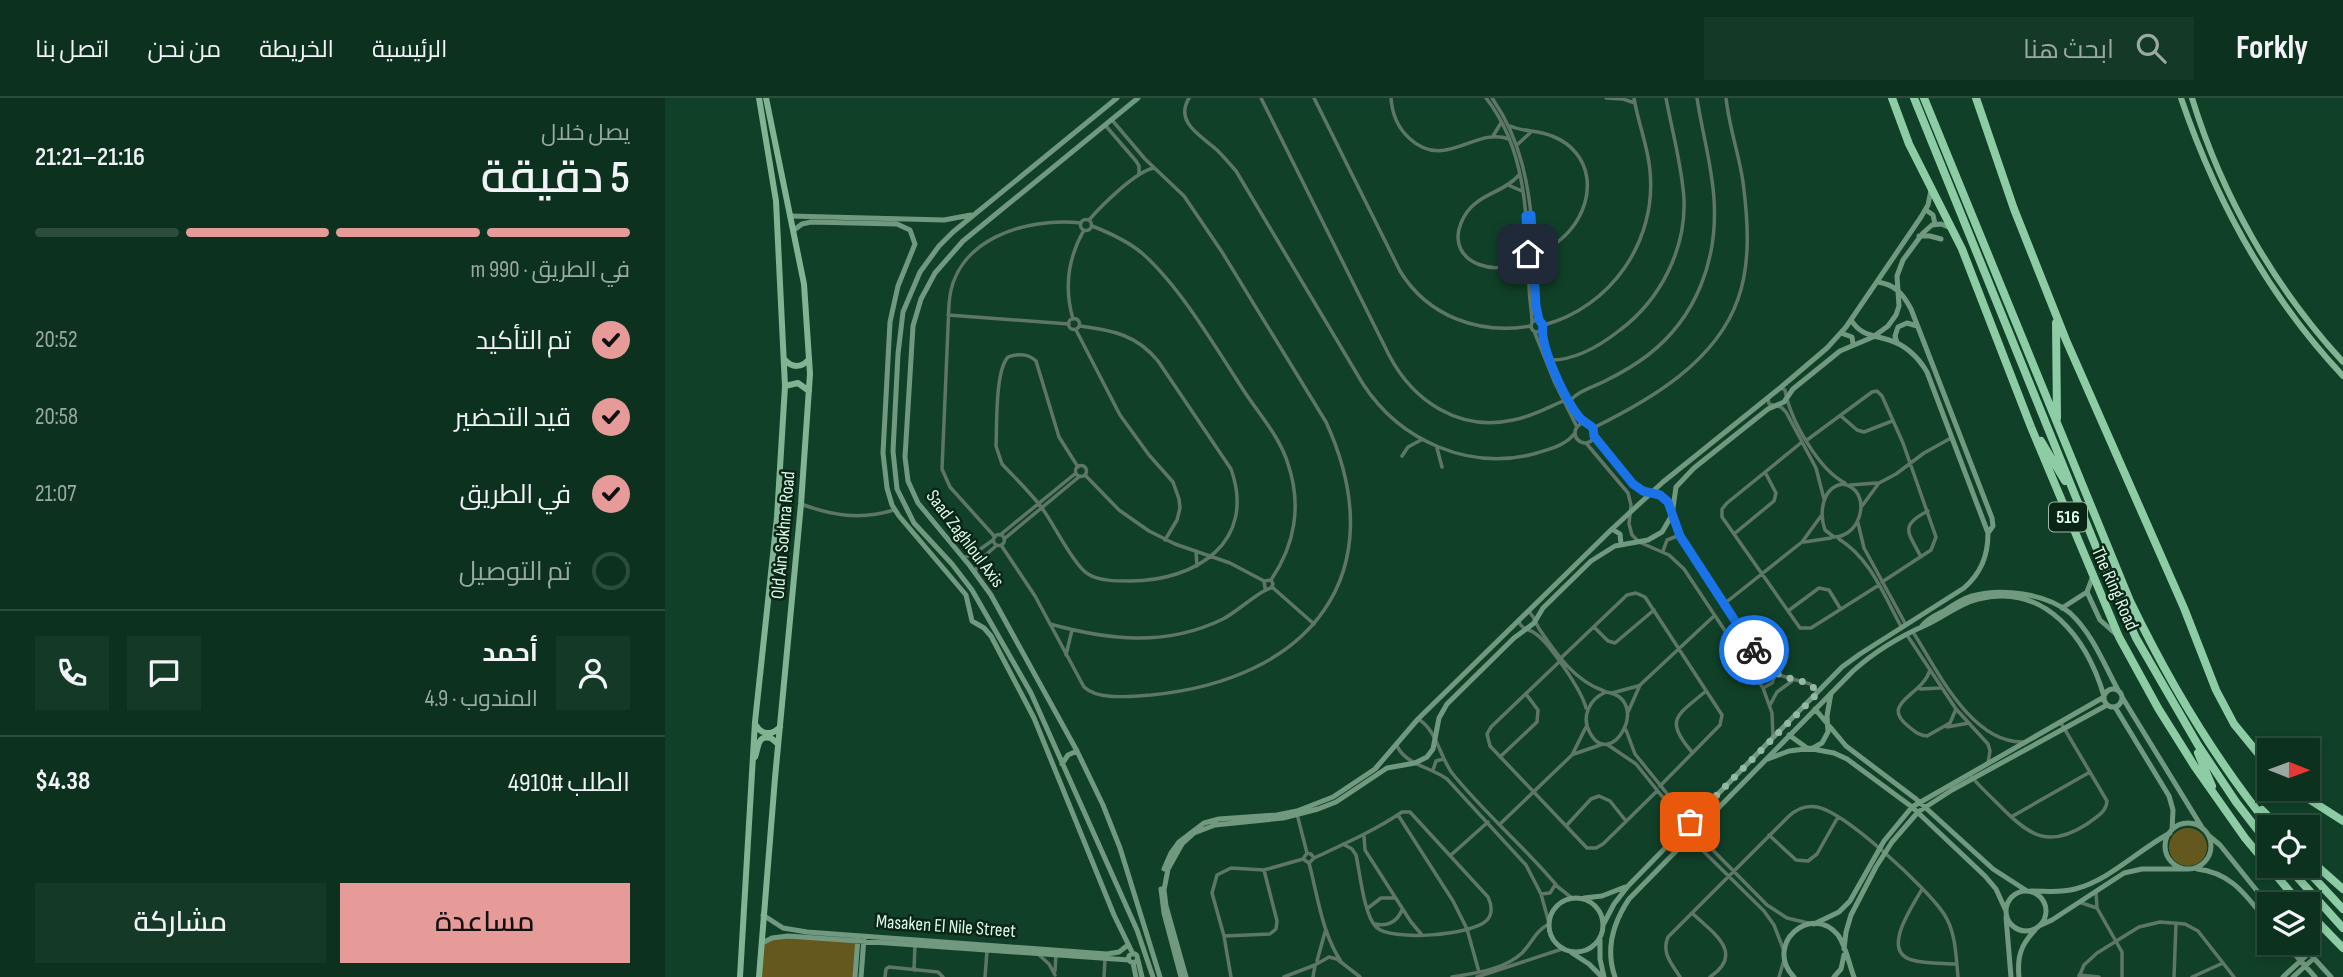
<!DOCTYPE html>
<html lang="ar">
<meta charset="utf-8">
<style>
body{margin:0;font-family:"Sofia Sans Condensed",Cairo,sans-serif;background:#153927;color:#f1f3f6;direction:rtl;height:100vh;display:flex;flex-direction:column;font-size:26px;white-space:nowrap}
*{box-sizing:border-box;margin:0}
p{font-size:23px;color:#9aa9a4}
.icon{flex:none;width:38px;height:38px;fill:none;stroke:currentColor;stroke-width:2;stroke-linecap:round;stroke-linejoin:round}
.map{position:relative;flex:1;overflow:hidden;direction:ltr}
.details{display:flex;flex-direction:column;background:#0c311e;width:665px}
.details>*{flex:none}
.needle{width:46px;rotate:91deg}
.controls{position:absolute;left:1592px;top:640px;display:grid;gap:14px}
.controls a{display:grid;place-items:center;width:63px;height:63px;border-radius:0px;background:#0c311e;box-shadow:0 4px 10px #0003,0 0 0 2px #2c4c3c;font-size:35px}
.pin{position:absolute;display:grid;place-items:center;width:60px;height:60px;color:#fff;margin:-30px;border-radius:14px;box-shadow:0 4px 10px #0006}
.courier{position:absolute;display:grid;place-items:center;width:70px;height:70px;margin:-35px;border:5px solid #1a73e8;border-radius:50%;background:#fff;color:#222;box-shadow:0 2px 9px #0007}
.overview em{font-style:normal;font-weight:600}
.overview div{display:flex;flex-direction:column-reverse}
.overview{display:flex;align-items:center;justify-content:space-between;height:119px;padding:0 35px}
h1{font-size:46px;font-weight:600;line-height:52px}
.bar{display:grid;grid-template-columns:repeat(4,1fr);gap:10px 7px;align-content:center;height:84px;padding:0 35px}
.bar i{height:9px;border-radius:5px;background:#2c4c3c}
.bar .active{background:#e69b98}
.bar p{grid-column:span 4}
.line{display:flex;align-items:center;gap:18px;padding:0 35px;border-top:2px solid #2c4c3c}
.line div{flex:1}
.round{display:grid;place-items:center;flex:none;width:74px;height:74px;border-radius:0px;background:#153927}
ol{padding:0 35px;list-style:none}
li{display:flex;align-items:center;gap:21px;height:77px}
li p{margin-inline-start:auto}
li .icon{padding:7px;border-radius:50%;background:#e69b98;color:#111;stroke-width:4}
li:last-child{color:#9aa9a4}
li i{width:38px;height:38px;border:4px solid #2c4c3c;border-radius:50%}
.primary-button{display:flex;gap:14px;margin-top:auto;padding:14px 35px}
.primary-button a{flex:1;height:80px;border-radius:0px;background:#e69b98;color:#111;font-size:28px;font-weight:600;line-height:80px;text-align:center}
.primary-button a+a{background:#153927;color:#f1f3f6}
header{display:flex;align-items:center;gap:42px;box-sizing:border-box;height:98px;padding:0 35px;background:#0c311e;border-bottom:2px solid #2c4c3c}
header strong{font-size:33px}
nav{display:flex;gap:38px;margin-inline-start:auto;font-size:24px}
.search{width:490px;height:63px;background:#153927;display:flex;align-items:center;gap:18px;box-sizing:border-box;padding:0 24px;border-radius:0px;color:#9aa9a4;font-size:26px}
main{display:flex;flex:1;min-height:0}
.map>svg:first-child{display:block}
.green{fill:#65581f}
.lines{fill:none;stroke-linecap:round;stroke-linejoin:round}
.street{stroke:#5d7666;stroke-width:3.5}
.secondary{stroke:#71997f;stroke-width:5}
.primary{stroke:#80b493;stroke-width:6}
.highway{stroke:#8dcca5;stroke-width:8}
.done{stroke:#95baa4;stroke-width:7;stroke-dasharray:0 12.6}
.route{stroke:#1a73e8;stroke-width:9}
.labels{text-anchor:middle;stroke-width:5;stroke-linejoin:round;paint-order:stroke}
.shield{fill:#0a2416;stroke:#9dbaa8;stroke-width:2}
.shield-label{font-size:18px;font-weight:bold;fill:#dcfbe6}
.street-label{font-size:19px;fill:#dcfbe6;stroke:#0a2416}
</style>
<header>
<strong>Forkly</strong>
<div class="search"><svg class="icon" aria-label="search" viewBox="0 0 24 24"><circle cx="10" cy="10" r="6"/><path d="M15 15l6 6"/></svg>ابحث هنا</div>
<nav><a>الرئيسية</a><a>الخريطة</a><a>من نحن</a><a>اتصل بنا</a></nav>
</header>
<main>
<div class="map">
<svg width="1678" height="879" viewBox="0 0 1678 879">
<rect width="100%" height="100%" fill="#104128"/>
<path class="green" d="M1504 749a19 19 0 1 1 38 0a19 19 0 1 1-38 0Z
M 129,838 L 193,842 L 190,879 L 95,879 L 99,844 Z"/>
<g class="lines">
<path class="street" d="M 524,0 C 509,25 537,38 552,52 C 559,59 565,66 571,73 L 698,286 C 735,343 805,374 872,355 C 885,351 901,347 909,336
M 596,0 L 724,257 C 748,303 794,334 848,322 C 866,319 882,310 898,303
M 649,0 L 735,173 C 763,219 815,237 866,228
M 726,0 C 727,15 732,29 744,40 C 780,74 810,28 844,41
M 821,0 C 863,53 862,124 864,187 C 864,200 867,213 867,225
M 827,0 C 856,41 865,90 868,140 C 870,167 868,195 874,222
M 941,0 L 958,1 L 970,5
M 440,27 L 471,63 L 474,68 L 474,76
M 845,28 C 859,34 873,32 887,38 C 928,54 932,99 906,131 C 896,144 881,151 870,164
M 828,38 L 836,25
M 853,46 L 865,35
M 854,77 C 837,97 808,95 796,125 C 779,167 839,183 862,157
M 843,87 L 857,93
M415.5 127a5.5 5.5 0 1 1 11 0a5.5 5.5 0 1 1-11 0Z
M 424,122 C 436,108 471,73 489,70
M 427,128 C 445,135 463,143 478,156 C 516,190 551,250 579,293 C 594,316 615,339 623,366 C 637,407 630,447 606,482
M 869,140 L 877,148 L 883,149
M 850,167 L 863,175
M 283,217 L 404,226
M403.5 226a5.5 5.5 0 1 1 11 0a5.5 5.5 0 1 1-11 0Z
M 408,221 C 399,190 403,160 419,132
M866 228a6 6 0 1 1 12 0a6 6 0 1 1-12 0Z
M 879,227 C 946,209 992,143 985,73 C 983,48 973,25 969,0
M 411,232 L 455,317 L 484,357 L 508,384 L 514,401 L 515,410 L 512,422 L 500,442
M 877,232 C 880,258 901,307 920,325
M 869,233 L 890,285 L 912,329
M 886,262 C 910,262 936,247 955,232 C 995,202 1021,152 1019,101 C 1017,68 1007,33 1001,0
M 1116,290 L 1120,292 C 1125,321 1153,371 1180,385
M 1103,300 L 1104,306 L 1116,309 L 1121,314 L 1151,370 L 1159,401
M 905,303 C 914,292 929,289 942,282 C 956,275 970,267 983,257 C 1032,219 1053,161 1049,101 C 1047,67 1037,34 1032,0
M 1176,318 L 1192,332 L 1199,334 L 1227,323
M910 335a10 10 0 1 1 20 0a10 10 0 1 1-20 0Z
M 928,330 C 985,302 1051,264 1073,201 C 1086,165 1083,122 1078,84 C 1074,56 1064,29 1061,0
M 929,338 C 942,354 954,373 968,387 C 981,398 997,394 1006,409
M 1142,342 L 1207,294 L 1212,293 L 1217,298 L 1238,345 L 1271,439 L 1266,452 L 1217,484
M 1137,344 L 1062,405 L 1057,411 L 1057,419 L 1135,530 L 1146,530 L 1214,487
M 921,345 L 963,395 L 966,407 L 964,426 L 967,437 L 974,444 L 1004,457 L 1019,471 L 1098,590 L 1107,615 L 1108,639
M 772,350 L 777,369
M 737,358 L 743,349 L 756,342
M410.5 373a5.5 5.5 0 1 1 11 0a5.5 5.5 0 1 1-11 0Z
M 413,369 L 394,339 L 371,263 C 364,256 353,255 343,259 C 330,273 332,328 331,348 L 337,366 C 350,380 365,394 377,410 C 388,425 410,469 423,476 C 434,483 452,483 465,483 C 531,483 592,444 566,371 L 493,263 C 472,237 447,232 415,228
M 420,377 L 454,412 L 484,433 L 510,446 L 565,465 L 599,483
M 1178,386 C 1208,392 1197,439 1169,439 L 1160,432 C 1154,415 1157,389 1178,386 Z
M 1185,387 L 1212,385
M 136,406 C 168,418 196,422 229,412
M 1197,408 L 1214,385 L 1231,376 L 1259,355 L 1286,340
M 1009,416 L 1017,441 L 1095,560 L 1114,577 L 1145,586 L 1152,593
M 1193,425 L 1199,450 L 1241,527
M 1069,436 L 1109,403 L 1111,395 L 1100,374
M328.5 442a5.5 5.5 0 1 1 11 0a5.5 5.5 0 1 1-11 0Z
M 335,437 L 411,375
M 330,439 L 285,389 L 277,371 L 284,206 C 288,141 361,119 416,125
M 339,441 L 415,378
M 1174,441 C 1206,461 1219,498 1237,530
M 1139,444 L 1166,440
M 336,447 L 370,498 L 419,589 C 434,603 466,598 486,597 C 644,582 731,477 661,324 L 557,154 L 519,98 L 480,61 L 447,22
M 531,453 L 532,468
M 998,453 L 1002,442 L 1015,437
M 1256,459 C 1244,435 1233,428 1263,413
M 298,460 L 310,455 L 328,442
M 310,474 L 315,462 L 332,447
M 607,489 L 649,526
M 1059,506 L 1137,444 L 1156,418
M 1123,513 L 1154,490 L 1164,492 L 1175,510
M 864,514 C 870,519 870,525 875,532 C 892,557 910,583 939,593
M 854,524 C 858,533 864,530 871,536 C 885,546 917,593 921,610
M 385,526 C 443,542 501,549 558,521 C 572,514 595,492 606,490 L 608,486 L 606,482 L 599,483 L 600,490
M 929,529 L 943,543 L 950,545 L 989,512
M 1248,534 C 1272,572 1306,645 1358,644
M 1242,537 L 1291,611 L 1323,646 L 1325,653 L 1323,665
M 401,557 L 407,532
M 896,560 L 962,497 L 971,495 L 980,499 L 1057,617 L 1055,627 L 995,688
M 894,564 L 826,629 L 822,636 L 825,648 L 922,750 L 931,750 L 938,746 L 992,693
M 1265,572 C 1258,597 1214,605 1243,628 C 1249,633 1253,637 1262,638 L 1285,625 L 1291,611
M 1098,590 L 1107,585 L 1111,575
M 1255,591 L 1275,590
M 941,594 C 988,601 946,674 925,635 C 916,619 924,601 941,594 Z
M 947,595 L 973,588
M 1105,607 L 1112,594 L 1127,583
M 963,614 L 975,587 L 1049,518
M 753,621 C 771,631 774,657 787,675 C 819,715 860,749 893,789 L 907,800
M 1282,629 L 1304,625
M 961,632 L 970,656 L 1025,724
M 943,647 L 971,666 L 1021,728
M 732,648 C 741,667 766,669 782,681 L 861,767 L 876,796 L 884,825
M 1027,654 C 998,621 1013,617 1041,593
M 909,656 L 938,646
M 835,659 L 872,624 L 873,612 L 861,596
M 768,672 L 771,663 L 778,661
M 1304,676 C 1314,688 1326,699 1338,711 C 1366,739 1385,750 1422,726 C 1431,719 1441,715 1442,703 L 1396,625
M 632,716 L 642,755
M 733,717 L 788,803 L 802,831 L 814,874
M 1346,719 L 1425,674
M 835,726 L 907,657 L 921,629
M 901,728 L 926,701 L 934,698 L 945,703 L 961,723
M 1029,733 L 1102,807 L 1122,820 L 1143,825
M 1104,737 L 1131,762 L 1143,763 L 1152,756 L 1173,719
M 699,738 L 700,752 L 746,824 L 757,837
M 1025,740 L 1099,813 L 1109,827 L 1119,853
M 786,757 L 823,724
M 649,760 C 679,746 709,733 737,714 L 745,714 L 823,799 C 827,807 828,817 821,823 C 806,837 726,844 711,829 C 699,817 695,775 691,757 L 687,751 L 678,746
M 644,765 C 653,799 657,836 677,865
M 1257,791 C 1248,808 1215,853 1247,862 C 1260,866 1277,865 1291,866
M 1431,794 L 1432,810 L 1457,854 L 1457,879
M 876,796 L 885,795 L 890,787
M 1414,804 L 1432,810
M 703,810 L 716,800 L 729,800
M 1027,815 C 1047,834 1081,855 1045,879
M 710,826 C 722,829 732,824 737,812
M 559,838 L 605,836 L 611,831 L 612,823 L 599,772
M 373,856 L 384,866 L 390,877
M 652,863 L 660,834
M 249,872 L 250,846
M 390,873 L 391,856
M 1414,877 L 1434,879
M 220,879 L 221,871 L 224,869 L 273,874 L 278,879
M 320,879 L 322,853
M 439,879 L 440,861
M 566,879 L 559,838 L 547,795 L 552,777 L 566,770 L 599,772 L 638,761 L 642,755 L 646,756 L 649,760 L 644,765 L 638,761
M 619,879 L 650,867
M 648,879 L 650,867 L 664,859 L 672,861 L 695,879
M 787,879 C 810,875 839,872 857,855 C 867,845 871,832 884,826
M 812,879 L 897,851
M 1015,879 C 1007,866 996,855 1003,839 L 1123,719 C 1131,711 1140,707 1152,709 C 1180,714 1263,791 1279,816 C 1291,834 1291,859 1293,879
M 1114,879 L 1119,862
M 1414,879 L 1419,867 L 1432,855 L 1474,829 L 1495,824 L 1520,826 L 1533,833 L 1569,879
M 1509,879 L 1511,825
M 1527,879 L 1558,865"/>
<path class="secondary" d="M 452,0 L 288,134 L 274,148 L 255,174 L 238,214 L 233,256 L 228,353 L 232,391 L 249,425 L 287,466 L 307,492 L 366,595 L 472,832 L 488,879
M 473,0 L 298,143 L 270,175 L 256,201 L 248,228 L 240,359 L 243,383 L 253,405 L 305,468 L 326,497 L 412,653 L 438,707 L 455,750 L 495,879
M 1261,112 L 1268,117 L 1270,126
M 125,118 L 279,122 L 306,117
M 129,132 L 137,126 L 146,124 L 232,126 L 245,132 L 250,146 L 233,188 L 225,224 L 218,355 L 222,390 L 227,407 L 234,418 L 301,497 L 307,523 L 319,530 L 326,538 L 369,620 L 449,817 L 468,856
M 1254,138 L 1265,138 L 1276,141
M 1212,184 C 1230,186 1238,196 1246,211 L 1327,420 L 1328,428 L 1323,435
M 1176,235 L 1187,239 L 1188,246
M 1232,245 L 1230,238 L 1233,229 L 1242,225 L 1252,228
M 947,431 L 955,436 L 956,446
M 1422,494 L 1435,522 L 1452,537
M 1397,510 L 1422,494 L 1428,478
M 1257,528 C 1262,521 1271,517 1279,513 C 1288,507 1297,501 1307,498 C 1336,490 1381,495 1405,515 C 1427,535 1439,566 1453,592
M1439 600a9 9 0 1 1 18 0a9 9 0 1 1-18 0Z
M 1457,599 L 1538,731
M 1450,609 L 1504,698 L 1508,712 L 1507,732
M 1150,611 L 1181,648 L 1251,701 L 1328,771 L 1362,793
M 1124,637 L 1142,650 L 1169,655 L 1182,661 L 1247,709 L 1320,778 L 1331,791 L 1341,813
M 1103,661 L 1124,653 L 1148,650 L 1157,645 L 1163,634 L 1162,618 L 1166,595
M 397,666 L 403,657 L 412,653
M1500 748a23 23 0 1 1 46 0a23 23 0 1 1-46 0Z
M 1543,737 L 1555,747 L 1605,809
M 499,771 L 506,755 L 514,744 L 539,725 L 554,721 L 612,717 L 632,713 L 668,699 L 710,671 L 753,621 L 947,431 L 998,384 L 1115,290 L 1162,250 L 1181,229 L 1256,119 L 1263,107 L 1266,92
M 1532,771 C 1569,775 1583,801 1605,827
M 496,791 L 499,815 L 516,879
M1341 813a20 20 0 1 1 40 0a20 20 0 1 1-40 0Z
M 1366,793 C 1381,793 1396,795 1410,791 C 1445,782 1473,752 1505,735
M884 827a27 27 0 1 1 54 0a27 27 0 1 1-54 0Z
M 919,800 L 937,798 L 960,789
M 98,817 L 118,830 L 142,834 L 442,856 L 454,854 L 463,847
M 1341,819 L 1346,879
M 1149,826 L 1174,814 L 1185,803 L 1219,743 L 1247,709 L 1439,599
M 938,827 L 949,806 L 963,788 L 1177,569 L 1195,556 L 1299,490 C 1316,475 1323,458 1323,435 L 1262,274 C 1253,259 1241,247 1224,242 C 1208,237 1196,238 1186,222
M 1376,827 L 1387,822 L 1459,775 L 1477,771 L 1522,771
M 935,841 L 935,861 L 939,879
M 97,845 L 107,840 L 123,838 L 464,862
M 1620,845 L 1650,879
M 1635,845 L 1666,879
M 1179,851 L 1181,834 L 1186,817 L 1211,769 L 1227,744 L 1253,714 L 1287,692 L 1442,607
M 907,855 L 924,866 L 937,879
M463.5 860a4.5 4.5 0 1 1 9 0a4.5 4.5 0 1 1-9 0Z
M 473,862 L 477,879
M 468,865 L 471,879
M 190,879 L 193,840
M 196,879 L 199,840
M 521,879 L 501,808 L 499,792 L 503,771 L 517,746 L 529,735 L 550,727 L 618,720 L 653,711 L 671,704 L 722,670 L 750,665 L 762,659 L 768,651 L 774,620 L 782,606 L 849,540 L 869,525 L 878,510 L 926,463 L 950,448 L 983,442 L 997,434 L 1007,417 L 1011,389 L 1029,370 L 1103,311 L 1119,304 L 1128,291 L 1175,253 L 1208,239 L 1223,228 L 1231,217 L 1234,208 L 1232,178 L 1238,162 L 1258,135 L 1267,127 L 1276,126 L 1286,130
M 950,879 C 940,851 948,825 964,801 L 1188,573 C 1208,555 1236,538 1261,527 C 1279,519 1293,506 1313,501 C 1381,484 1422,541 1439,598
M 1129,879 C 1098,847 1146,804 1173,837 C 1181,848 1184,866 1189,879
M 1169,879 L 1176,871 L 1179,857
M 1354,879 C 1352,858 1356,847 1370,832
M 1618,879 L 1643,856
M 1628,879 L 1648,861"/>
<path class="primary" d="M 1516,0 C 1551,103 1603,198 1678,278
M 1527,0 C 1557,98 1609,189 1678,264
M 120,262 C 127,270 137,270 144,261
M 120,288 L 133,285 L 144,293
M 90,626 C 96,637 107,638 115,629
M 90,659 C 94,648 92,637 106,640 L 113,646
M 75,879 L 90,624 L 112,419 L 120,288 L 111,103 L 94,0
M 94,879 L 110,680 L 136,406 L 145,276 L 139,186 L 101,0"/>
<path class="highway" d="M 1227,0 L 1244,46 L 1297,151 L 1366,329 L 1454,539 L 1493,610 L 1530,669 L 1580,740 L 1636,807
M 1249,0 L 1431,449 L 1471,540 L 1533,647 L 1571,704 L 1605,748
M 1259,0 L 1465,503 C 1504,584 1549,660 1606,730
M 1311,0 L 1349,111 L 1401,242 L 1519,510 L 1551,592 L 1569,626 L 1605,670
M 1391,225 L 1392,320
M 1376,343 L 1400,383
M 1533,655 L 1547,688
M 1628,691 L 1678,723
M 1597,712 L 1615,730
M 1643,760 L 1678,791
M 1622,768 L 1678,830
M 1638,768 L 1678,811
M 1643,814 L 1678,850"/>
</g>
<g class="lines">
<path class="done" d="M 1025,724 L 1153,595 C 1145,581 1126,583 1113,576 C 1103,570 1096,562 1089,552"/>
<path class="route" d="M 863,156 L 861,118 L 866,117 L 871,208 L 874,222 L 878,227 C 874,248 901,303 915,320 C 919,324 924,326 928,330 L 929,338 L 968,386 L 978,393 L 995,397 L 1003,404 L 1015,438 L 1089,552"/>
</g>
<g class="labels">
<rect class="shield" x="1384" y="404.5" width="38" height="29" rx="5"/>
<g class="shield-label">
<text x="1403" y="425">516</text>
</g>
<g class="street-label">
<text transform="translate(117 437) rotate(-85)" y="7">Old Ain Sokhna Road</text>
<text transform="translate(301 440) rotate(53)" y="7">Saad Zaghloul Axis</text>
<text transform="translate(1451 490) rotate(66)" y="7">The Ring Road</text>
<text transform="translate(281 827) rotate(4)" y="7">Masaken El Nile Street</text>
</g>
</g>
</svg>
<div class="controls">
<a><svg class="needle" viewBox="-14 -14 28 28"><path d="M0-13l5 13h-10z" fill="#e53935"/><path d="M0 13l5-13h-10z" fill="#9aa9a4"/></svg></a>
<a><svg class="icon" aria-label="locate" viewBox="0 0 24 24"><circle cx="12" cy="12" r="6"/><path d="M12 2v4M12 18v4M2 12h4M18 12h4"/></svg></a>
<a><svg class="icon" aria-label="layers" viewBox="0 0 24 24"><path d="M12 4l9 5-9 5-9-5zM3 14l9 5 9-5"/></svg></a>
</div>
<div class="pin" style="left:1025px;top:724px;background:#ea580c"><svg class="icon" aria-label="bag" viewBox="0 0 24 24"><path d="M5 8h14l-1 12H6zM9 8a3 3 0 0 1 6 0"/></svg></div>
<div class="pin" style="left:863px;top:156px;background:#1f2937"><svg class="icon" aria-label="home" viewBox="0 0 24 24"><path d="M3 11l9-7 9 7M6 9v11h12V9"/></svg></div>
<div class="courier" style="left:1089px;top:552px"><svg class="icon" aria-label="bike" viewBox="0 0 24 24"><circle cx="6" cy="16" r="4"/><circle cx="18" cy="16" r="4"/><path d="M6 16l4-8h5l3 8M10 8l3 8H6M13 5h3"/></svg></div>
</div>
<section class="details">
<div class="overview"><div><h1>5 دقيقة</h1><p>يصل خلال</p></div><em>21:16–21:21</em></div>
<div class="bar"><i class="active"></i><i class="active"></i><i class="active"></i><i></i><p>في الطريق · 990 m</p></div>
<ol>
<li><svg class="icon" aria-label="check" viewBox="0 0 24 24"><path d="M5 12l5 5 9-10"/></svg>تم التأكيد<p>20:52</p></li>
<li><svg class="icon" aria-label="check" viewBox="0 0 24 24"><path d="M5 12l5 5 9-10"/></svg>قيد التحضير<p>20:58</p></li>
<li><svg class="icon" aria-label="check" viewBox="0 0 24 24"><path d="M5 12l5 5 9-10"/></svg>في الطريق<p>21:07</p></li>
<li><i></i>تم التوصيل</li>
</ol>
<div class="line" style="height:126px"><a class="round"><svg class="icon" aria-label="person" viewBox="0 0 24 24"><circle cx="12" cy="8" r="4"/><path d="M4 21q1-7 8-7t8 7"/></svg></a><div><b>أحمد</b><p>المندوب · 4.9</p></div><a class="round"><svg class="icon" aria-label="chat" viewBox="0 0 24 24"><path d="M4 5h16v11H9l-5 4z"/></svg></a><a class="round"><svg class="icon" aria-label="phone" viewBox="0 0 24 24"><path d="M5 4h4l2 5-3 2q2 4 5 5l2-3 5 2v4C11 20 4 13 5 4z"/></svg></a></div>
<div class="line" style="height:91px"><div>الطلب #4910</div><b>$4.38</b></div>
<div class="primary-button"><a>مساعدة</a><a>مشاركة</a></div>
</section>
</main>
